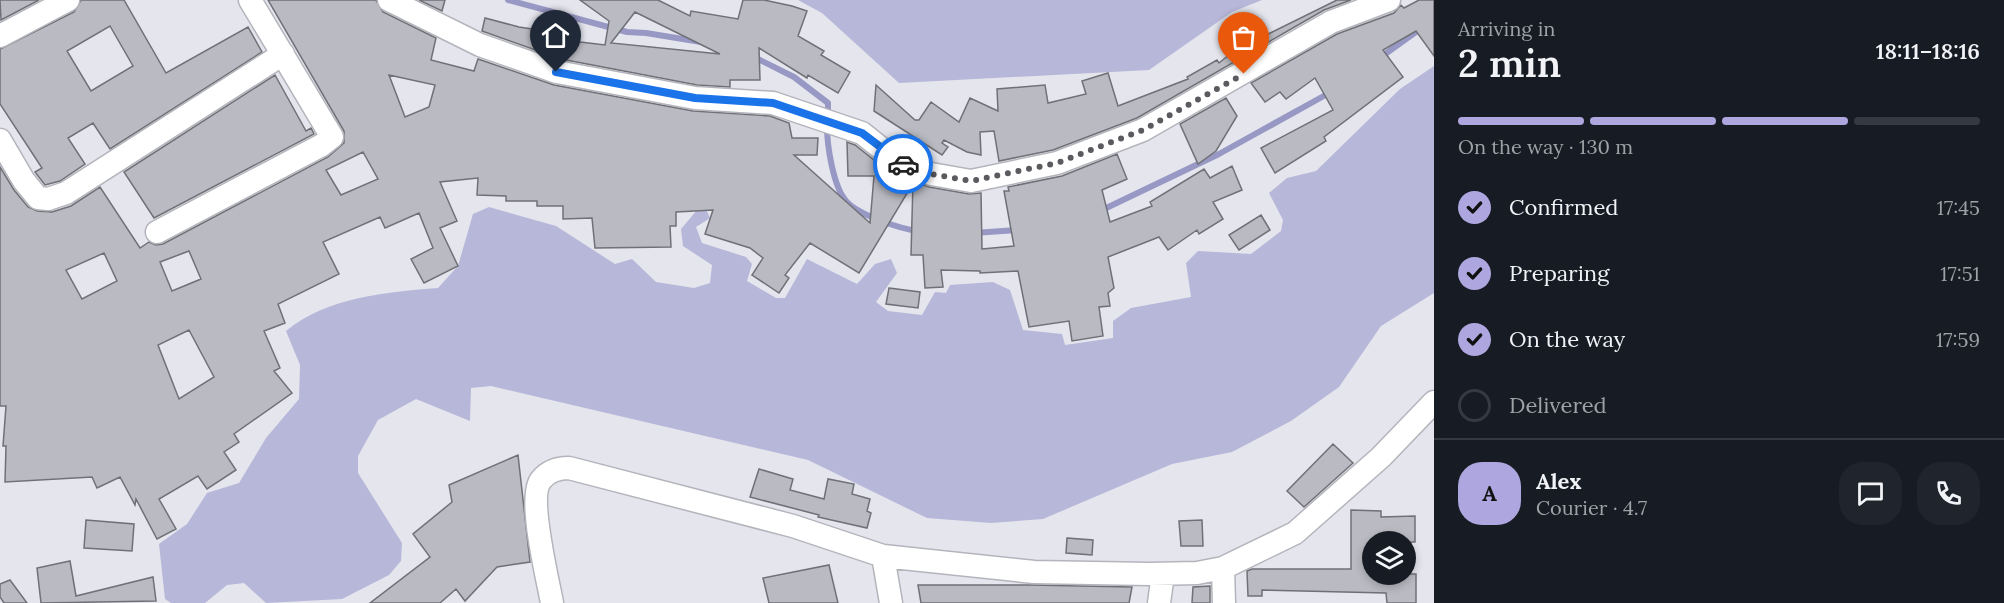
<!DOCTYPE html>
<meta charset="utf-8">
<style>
body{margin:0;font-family:Lora,serif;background:#20242c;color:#f1f3f6;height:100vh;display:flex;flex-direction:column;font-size:22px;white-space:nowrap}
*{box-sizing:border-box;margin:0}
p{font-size:20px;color:#9ea1a6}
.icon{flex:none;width:33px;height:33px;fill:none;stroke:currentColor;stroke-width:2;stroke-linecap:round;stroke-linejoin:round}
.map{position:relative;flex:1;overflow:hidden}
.sheet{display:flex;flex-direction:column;background:#171b24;width:570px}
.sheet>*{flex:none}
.buttons{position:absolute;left:1362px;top:531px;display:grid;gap:12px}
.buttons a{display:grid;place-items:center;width:54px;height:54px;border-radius:50%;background:#171b24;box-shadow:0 3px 9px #0003;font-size:30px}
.pin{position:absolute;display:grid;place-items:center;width:51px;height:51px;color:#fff;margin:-62px -26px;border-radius:50% 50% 50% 0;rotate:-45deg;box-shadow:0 0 6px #0007}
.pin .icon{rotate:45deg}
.courier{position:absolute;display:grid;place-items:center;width:60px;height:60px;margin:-30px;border:4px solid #1a73e8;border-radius:50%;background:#fff;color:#222;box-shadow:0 2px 8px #0007}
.headline em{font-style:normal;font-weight:600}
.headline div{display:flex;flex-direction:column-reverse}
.headline{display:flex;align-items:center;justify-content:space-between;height:102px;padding:0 24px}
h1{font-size:39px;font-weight:600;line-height:45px}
.bar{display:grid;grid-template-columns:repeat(4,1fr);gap:9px 6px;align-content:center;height:72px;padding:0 24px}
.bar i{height:8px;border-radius:4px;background:#363941}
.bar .selected{background:#aea7df}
.bar p{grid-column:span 4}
.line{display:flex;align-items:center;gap:15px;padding:0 24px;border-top:2px solid #363941}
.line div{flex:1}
.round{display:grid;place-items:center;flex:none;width:63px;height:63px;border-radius:24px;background:#20242c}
ol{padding:0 24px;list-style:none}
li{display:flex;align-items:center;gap:18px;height:66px}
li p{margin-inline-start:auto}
li .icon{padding:6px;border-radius:50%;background:#aea7df;color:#111;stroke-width:4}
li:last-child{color:#9ea1a6}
li i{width:33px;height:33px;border:3px solid #363941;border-radius:50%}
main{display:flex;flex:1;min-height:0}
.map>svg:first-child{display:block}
.green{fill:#b7b7d9}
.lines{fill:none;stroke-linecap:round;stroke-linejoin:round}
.stream{stroke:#9898c5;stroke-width:6}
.building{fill:#babac2;stroke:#707077;stroke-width:1.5;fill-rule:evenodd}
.minor-casing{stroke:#b4b5bc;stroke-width:25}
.minor{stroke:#fff;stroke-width:22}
.done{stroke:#5a5a5f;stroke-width:6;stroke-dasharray:0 10.8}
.route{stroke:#1a73e8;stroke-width:8}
</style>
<main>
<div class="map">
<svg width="1434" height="603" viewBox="0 0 1434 603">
<rect width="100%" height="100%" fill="#e4e5ed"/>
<path class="green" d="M 798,0 L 1262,0 L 1232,12 L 1149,70 L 899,83 L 822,13 Z
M 1434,66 L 1434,293 L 1381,326 L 1339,387 L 1291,421 L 1232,452 L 1172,464 L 1043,519 L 991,523 L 927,518 L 808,460 L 491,386 L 471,388 L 470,421 L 416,399 L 378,420 L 358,456 L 358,473 L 402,543 L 401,561 L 389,575 L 342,599 L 266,603 L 244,583 L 227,585 L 205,603 L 171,603 L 165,599 L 159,544 L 187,524 L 207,493 L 239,483 L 266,438 L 299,399 L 300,365 L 286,331 C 327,297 387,292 438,288 L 458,266 L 473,214 L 489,207 L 556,226 L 615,264 L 632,259 L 656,282 L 694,288 L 710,283 L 712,265 L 683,246 L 681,229 L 703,203 L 710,218 L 696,227 L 702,243 L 746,257 L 752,264 L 747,281 L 776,298 L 785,298 L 807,259 L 857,284 L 875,264 L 891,259 L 897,273 L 876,302 L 888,311 L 922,315 L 935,292 L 946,293 L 950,285 L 993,282 L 1010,290 L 1023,330 L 1062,334 L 1065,345 L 1113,338 L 1113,321 L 1131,308 L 1191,297 L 1186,263 L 1198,251 L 1251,254 L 1281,231 L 1283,220 L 1269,193 L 1287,178 L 1316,171 L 1400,89 Z"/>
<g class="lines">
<path class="stream" d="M 508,0 L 627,32 L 646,33 L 701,42
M 754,57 L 794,77 L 828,103 L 828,115
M 1381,57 L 1434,19
M 827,126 C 827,145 833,186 846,201 C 858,215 901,229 918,231
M 1100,211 L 1219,154 L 1331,92
M 974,233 L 1017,230"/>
</g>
<path class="building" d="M 0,0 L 39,0 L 1,20 Z
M 81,0 L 124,0 L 166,73 L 248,27 L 262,52 L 110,149 L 93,123 L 68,138 L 85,164 L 60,181 L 45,185 L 35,172 L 42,168 L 0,104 L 0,49 L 74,12 ZM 110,26 L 133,66 L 91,91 L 67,51 Z
M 268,0 L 376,0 L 383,12 L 436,38 L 431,60 L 474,71 L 478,59 L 554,85 L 693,111 L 770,116 L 789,123 L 792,138 L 818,138 L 817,155 L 794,155 L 870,223 L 874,176 L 848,176 L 847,142 L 855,145 L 889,172 L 912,181 L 912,185 L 859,273 L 810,243 L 785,275 L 789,278 L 779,293 L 752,275 L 763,258 L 750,248 L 705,234 L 713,210 L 676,212 L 676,226 L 670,226 L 671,247 L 595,248 L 592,218 L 563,219 L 563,206 L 537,206 L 537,201 L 506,201 L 506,196 L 477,195 L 478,178 L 440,182 L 457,221 L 440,228 L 458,266 L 424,283 L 411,259 L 433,248 L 419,213 L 385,228 L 380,217 L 323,242 L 339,274 L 278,304 L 285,323 L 264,331 L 280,368 L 274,371 L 292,393 L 234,434 L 239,442 L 224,452 L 236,470 L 207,489 L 198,476 L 159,499 L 176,529 L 157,539 L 136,499 L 135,505 L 120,477 L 97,488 L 92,477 L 5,482 L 6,446 L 3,446 L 6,406 L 0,406 L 0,167 L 14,190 L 28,207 L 37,211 L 52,212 L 71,206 L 100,187 L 140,248 L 149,242 L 156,245 L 163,244 L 328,157 L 344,143 L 344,131 ZM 389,75 L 435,85 L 429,107 L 405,117 ZM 363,152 L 378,179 L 341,195 L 326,170 ZM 189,251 L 201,279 L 172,291 L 160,262 ZM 104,253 L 117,281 L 82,299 L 66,270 ZM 189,330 L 214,377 L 179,399 L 158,345 Z
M 419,0 L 445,0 L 442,11 Z
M 580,0 L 658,0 L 690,16 L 691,11 L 738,19 L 743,0 L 764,0 L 792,6 L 807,11 L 798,36 L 824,51 L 821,55 L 850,72 L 838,93 L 808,75 L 807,78 L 759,48 L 760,80 L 730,80 L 730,87 L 697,85 L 561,59 L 482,31 L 485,18 L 519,27 L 565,34 L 564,40 L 605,45 L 609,21 ZM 635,12 L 720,54 L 611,43 Z
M 1337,0 L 1351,0 L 1324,10 L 1137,118 L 1053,150 L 999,161 L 994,131 L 980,132 L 981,155 L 967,152 L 944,140 L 942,143 L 948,147 L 942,155 L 874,111 L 876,85 L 915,120 L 919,120 L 931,102 L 959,122 L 970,98 L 998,111 L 997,89 L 1045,85 L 1048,103 L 1086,94 L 1082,81 L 1108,73 L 1118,106 L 1188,79 L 1187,77 L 1217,60 L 1219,63 L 1247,40 L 1250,43 Z
M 1419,0 L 1434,0 L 1434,56 L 1416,31 L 1383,50 L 1403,77 L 1324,137 L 1326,141 L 1275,173 L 1261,148 L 1333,110 L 1315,78 L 1286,99 L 1280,92 L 1265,102 L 1251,83 L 1337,34 L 1394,13 L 1401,5 L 1404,8 Z
M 275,75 L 306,131 L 311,128 L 314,134 L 154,218 L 124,172 Z
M 1226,98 L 1237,116 L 1216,151 L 1198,164 L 1180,124 Z
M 1117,154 L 1127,179 L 1102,190 L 1110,222 L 1152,206 L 1150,202 L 1204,169 L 1210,178 L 1232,166 L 1242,190 L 1213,202 L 1223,219 L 1199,234 L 1197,230 L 1168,250 L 1159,237 L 1108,257 L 1114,288 L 1108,293 L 1110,306 L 1099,307 L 1103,336 L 1072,341 L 1069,321 L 1029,327 L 1018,271 L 980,273 L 980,271 L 941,270 L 943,287 L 925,288 L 923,255 L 911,255 L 913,181 L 929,187 L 969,194 L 981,193 L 982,249 L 1014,246 L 1004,191 L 1009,191 L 1008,187 L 1062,176 Z
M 1261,215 L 1270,230 L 1239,250 L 1229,235 Z
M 889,288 L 920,292 L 918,308 L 886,304 Z
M 1333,444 L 1353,463 L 1304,507 L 1287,491 Z
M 518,455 L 530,562 L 497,567 L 465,601 L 456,589 L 440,603 L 370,603 L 430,557 L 413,534 L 452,502 L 449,485 Z
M 759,469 L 793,479 L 790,490 L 824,499 L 828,479 L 854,484 L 852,494 L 870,499 L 867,511 L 871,513 L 867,528 L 818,517 L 819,515 L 750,497 Z
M 1351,510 L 1381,511 L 1381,517 L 1415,516 L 1415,542 L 1372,542 L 1372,574 L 1416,574 L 1416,603 L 1387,603 L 1386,593 L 1262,590 L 1262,596 L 1248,596 L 1247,571 L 1252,569 L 1351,569 Z
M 86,520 L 134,524 L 132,551 L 84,548 Z
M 1202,520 L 1203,546 L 1181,546 L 1179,521 Z
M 1067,538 L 1093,540 L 1092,555 L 1066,553 Z
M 70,561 L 76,596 L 153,577 L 156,601 L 41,603 L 37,568 Z
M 829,565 L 838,603 L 769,603 L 763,578 Z
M 10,580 L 27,603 L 4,603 L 0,597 L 0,584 Z
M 918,585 L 1030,585 L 1132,587 L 1129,603 L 921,603 Z
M 1210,586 L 1210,603 L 1192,603 L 1193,587 Z"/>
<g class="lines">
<g class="minor-casing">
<path id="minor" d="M 389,0 L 480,45 L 557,72 L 695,98 L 773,103 L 862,133 L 897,161 L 931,174 L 971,181 L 1057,163 L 1143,130 L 1331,22 L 1389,0
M 0,36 L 68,0
M 0,140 L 24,181 L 38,198 L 48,199 L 66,193 L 283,54
M 157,232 L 322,145 L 332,137 L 250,0
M 883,556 L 1034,572 L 1150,574 L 1197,573 L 1223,568 L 1295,533 L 1381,457 L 1434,402
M 1223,568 L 1224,603
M 552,603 C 548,580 527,497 541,480 C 548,471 559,468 569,468 L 793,526 L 883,556 L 891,603
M 1159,603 L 1163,574"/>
</g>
<use href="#minor" class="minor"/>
</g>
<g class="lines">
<path class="done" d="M 903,164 L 931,174 L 971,181 L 1057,163 L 1143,130 L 1244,74"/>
<path class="route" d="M 556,72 L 695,98 L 773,103 L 862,133 L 903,164"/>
</g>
</svg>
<div class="buttons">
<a><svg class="icon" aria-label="layers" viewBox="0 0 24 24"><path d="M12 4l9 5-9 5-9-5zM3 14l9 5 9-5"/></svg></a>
</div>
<div class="pin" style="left:1244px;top:74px;background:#ea580c"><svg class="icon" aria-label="bag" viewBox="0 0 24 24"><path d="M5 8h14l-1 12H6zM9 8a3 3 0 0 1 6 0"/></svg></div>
<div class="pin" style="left:556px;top:72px;background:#1f2937"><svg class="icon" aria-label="home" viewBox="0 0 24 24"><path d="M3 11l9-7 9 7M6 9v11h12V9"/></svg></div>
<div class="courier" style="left:903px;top:164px"><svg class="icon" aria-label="car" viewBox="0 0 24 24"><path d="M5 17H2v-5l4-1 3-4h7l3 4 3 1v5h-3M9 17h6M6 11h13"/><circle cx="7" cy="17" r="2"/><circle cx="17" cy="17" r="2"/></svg></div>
</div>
<section class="sheet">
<div class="headline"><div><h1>2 min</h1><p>Arriving in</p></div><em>18:11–18:16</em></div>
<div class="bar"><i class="selected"></i><i class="selected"></i><i class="selected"></i><i></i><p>On the way · 130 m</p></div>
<ol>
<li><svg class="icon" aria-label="check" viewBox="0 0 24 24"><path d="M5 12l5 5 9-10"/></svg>Confirmed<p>17:45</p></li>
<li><svg class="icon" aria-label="check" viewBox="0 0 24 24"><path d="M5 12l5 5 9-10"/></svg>Preparing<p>17:51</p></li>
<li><svg class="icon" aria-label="check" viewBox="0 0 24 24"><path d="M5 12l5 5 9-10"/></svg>On the way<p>17:59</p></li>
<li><i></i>Delivered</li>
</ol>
<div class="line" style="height:108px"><b class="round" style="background:#aea7df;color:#111">A</b><div><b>Alex</b><p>Courier · 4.7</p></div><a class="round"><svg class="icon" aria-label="chat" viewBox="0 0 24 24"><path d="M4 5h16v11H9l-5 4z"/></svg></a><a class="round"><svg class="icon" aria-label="phone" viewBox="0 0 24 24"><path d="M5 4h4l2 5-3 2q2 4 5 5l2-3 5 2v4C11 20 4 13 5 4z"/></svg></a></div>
</section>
</main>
